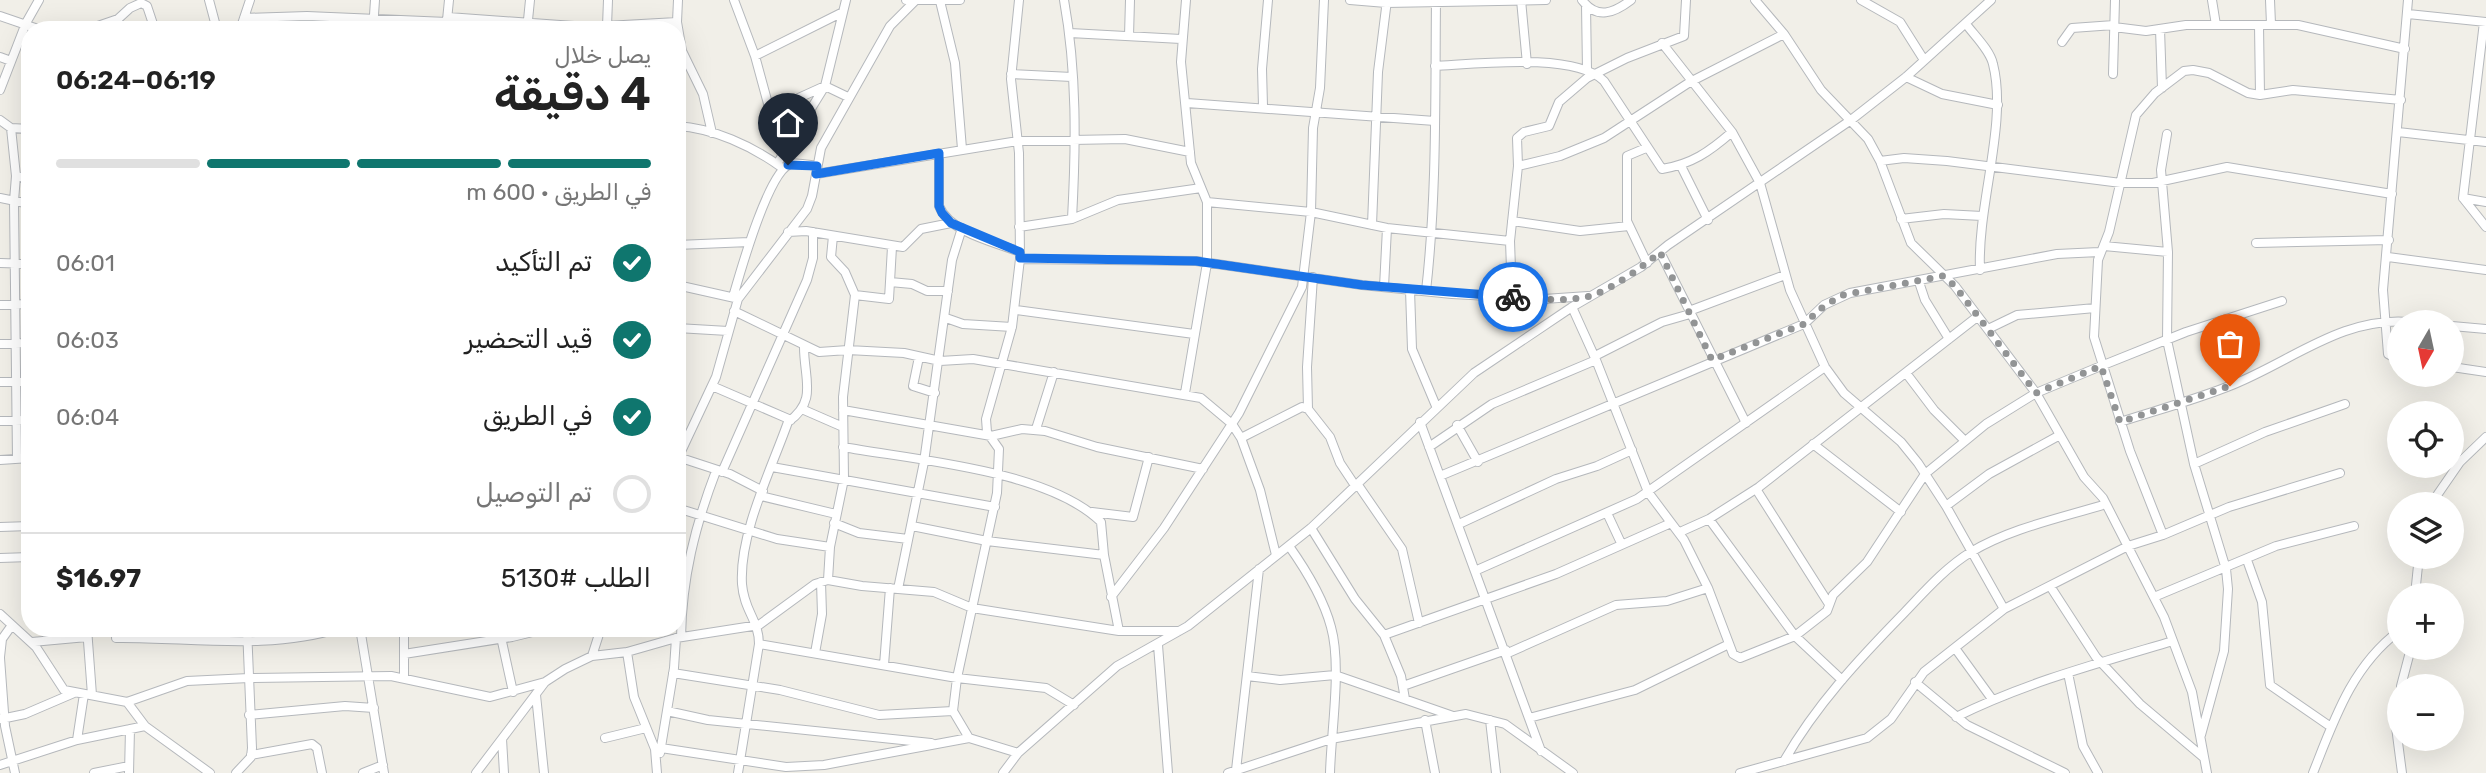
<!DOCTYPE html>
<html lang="ar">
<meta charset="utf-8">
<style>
body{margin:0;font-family:Rubik,Vazirmatn,sans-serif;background:#f6f6f6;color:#222;direction:rtl;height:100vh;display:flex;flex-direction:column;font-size:26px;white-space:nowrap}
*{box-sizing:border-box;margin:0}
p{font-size:23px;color:#767676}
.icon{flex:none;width:38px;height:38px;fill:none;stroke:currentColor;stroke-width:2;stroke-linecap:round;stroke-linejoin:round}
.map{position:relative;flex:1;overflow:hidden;direction:ltr}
.panel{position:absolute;left:21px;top:21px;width:665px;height:616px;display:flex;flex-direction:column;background:#fff;border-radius:28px;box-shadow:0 7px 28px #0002;direction:rtl}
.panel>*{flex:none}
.needle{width:46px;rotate:189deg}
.buttons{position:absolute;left:2387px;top:310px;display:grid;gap:14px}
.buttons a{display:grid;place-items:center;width:77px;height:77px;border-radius:50%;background:#fff;box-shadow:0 7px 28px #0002;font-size:35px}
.pin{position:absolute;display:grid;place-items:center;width:60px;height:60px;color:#fff;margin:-72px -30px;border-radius:50% 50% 50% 0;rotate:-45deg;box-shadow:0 0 7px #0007}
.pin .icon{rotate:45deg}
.courier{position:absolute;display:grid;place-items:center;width:70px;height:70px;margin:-35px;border:5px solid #1a73e8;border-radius:50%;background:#fff;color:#222;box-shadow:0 2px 9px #0007}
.summary em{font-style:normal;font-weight:600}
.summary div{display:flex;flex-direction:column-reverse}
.summary{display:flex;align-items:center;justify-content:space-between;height:119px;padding:0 35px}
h1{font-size:46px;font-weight:600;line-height:52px}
.bar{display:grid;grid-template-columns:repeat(4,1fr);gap:10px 7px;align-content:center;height:84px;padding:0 35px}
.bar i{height:9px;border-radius:5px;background:#e0e0e0}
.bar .selected{background:#0f766e}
.bar p{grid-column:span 4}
.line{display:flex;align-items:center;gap:18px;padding:0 35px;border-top:2px solid #e0e0e0}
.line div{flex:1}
ol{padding:0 35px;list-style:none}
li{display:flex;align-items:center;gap:21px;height:77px}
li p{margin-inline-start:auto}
li .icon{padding:7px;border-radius:50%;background:#0f766e;color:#fff;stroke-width:4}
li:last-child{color:#767676}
li i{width:38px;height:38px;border:4px solid #e0e0e0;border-radius:50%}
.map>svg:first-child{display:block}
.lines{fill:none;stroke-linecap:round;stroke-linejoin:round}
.minor-casing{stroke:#b5b8bc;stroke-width:10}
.minor{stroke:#fff;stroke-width:8}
.done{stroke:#929495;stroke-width:7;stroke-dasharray:0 12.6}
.route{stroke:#1a73e8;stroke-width:9}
</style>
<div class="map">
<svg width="2486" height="773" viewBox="0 0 2486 773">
<rect width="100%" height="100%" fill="#f1efe8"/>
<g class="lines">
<g class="minor-casing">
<path id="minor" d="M 209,0 L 217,30
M 678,0 L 677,22 L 682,51 L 703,94 L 712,133
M 734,0 L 755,56 L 782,155
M 906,0 L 960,0
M 1064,0 C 1077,72 1076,145 1072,219
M 1350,0 L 1386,3 L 1546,0
M 1521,0 L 1527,64
M 1582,0 C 1597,20 1614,13 1631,0
M 1755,0 L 1784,34 L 1821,90 L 1868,139 L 1880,161 L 1911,243 L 1955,286 L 2036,393 L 2084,477 L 2103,498 L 2164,617 L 2192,692 L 2207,773
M 1861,0 L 1900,22 L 1924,60
M 2212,0 L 2216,25
M 2270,0 L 2271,24
M 940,1 L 955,63 L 962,149
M 1586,5 L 1587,70
M 2408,14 L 2486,22
M 0,16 L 41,30
M 448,17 L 588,27 L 677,22
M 244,18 L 307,16 L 447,22
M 2484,22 L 2463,198 L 2486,227
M 1966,24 C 1974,35 1990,50 1993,64 C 2008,123 1977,205 1980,270
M 2259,25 L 2260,95
M 607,26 L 608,0
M 2114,27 L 2146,31 L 2186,25 L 2298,25 L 2405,49
M 2160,29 L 2162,88
M 86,30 L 118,19 L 130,8 L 141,3 L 147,6 L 155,30
M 240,30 L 250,0
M 373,30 L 375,0
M 446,30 L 449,0
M 527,30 L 530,0
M 1070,33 L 1181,39
M 1129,36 L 1130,0
M 2062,42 L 2072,28 L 2114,25
M 1662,43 L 1732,132 L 1760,183 L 1790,290 L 1825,367 L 1844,393 L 1901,442 L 1918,463 L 1946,506 L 2004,609
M 755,56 L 843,12
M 0,57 L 11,61
M 1435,66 C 1475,64 1575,52 1604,81 L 1662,169 C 1692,164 1709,152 1732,132
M 1011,74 L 1072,77
M 2113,74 L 2115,0
M 1906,77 L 1942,94 L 1998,105
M 0,90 L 26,23 L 39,0
M 1187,103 L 1435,121
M 1263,106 L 1262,69 L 1268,0
M 770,111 L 825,86 L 848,97
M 0,120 L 11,128 L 16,176 L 14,201 L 17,458
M 677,126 C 713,128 752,146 781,167
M 11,128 L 30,129
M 2398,132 L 2486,142
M 2167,134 L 2161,170 L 2168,252 L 2167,340 L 2194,464 L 2226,569 L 2228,589 L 2224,651 L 2201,735
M 1646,148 L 1627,156 L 1627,221 L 1647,263
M 939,154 L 939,206 C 950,233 995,242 1020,252
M 1880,161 L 1904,158 L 1947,161 L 2121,183 L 2153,183 L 2227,167 L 2392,194
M 777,164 L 825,86 L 846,0
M 1518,166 L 1560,156 L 1604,138 L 1690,82 L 1784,34
M 1681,166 L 1708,220
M 816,174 L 1018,141 L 1125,139 L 1190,152
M 16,176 L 30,179
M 0,198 L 30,204
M 2463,198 L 2486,202
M 1207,202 L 1311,212 L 1387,228 L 1510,241
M 1901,219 L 1944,214 L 1982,216
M 1512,221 L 1580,231 L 1629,226
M 1372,225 L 1378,72 L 1387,0
M 1019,227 L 1072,219 L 1118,200 L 1201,188
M 788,232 L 806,231 L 903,247 L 921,229 L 951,223
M 2256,243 L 2389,240
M 677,245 L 749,242
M 2104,246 L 2168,252
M 1660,252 L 1746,423
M 2388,257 L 2486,270
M 1020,259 L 1196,261 L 1362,285 L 1452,294 L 1544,299 L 1588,296
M 0,263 L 30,264
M 1313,277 L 1307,367 L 1308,409 L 1330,437 L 1340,463 L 1356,487
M 890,282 L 912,284 L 927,291 L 948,291
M 1919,282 L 1925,300 L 1949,339
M 677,285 L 735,298
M 1384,287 L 1387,228
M 1410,290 L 1412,349 L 1436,406
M 1426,291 C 1437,194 1435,97 1436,0
M 855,295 L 889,299 L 892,247
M 733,297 C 740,273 768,173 790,164 C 798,162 809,165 817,166
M 1512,297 L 1510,241 L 1518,166 L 1517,138 L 1524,132 L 1549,126 L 1559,102 L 1587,78 L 1627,58 L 1684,36 L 1686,0
M 677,300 L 680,328
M 0,305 L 30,304
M 1572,307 L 1596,360 L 1648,492 L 1684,540 L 1708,588 L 1733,654 L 1740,658 L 1795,636 L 1827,611 L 1833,595 L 1867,562 L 1925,474 L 1986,424 L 2036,393 L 2101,366 L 2186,332 L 2282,301
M 1016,310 L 1194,334
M 734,311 L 819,352 L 848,350 L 904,353 L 940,361 L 973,359 L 1201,398 L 1232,424 L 1241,438 L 1260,490 L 1276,555
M 1689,311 L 1785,275
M 946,318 L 963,324 L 1012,327
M 2452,326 L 2486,329
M 677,328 L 728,331
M 1988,329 L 2017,315 L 2095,308
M 0,344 L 30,343
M 1595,356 L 1662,322 L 1690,314
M 919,357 L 913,386 L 935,393
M 2399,360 L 2388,354 L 2383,290 L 2408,0
M 2452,367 L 2486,372
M 1906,373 L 1934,410 L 1964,440
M 0,382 L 30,382
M 712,386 L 791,420
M 1185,393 L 1207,263 L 1207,202 L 1191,163 L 1181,62 L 1186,0
M 804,410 L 843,427
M 843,410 L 991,436 L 1022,429 L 1045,431 L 1097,447 L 1203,469
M 0,421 L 30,420
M 1420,422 L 1541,751
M 2120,422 C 2157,410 2195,400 2232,385 C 2292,361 2343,316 2410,322
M 1457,425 L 1478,462
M 1036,429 L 1054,372
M 1241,438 L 1302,407 L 1308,409
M 1813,444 L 1901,512
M 843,447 C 915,460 1048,470 1101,522 L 1104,555 L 1119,631
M 1429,447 L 1492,404 L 1596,360
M 678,457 L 730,474 L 763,491
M 0,460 L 30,458
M 677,460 L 716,377 L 738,299 L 807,209 L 812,196 L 821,148 L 890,26 L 916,0
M 2194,464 L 2265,432 L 2345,404
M 772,467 L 995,507
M 722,472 L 807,280 L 813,258 L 813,232
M 1440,476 L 1804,324 L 1824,305 L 1850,293 L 2057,254 L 2099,252
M 1358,485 L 1402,549 L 1419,623
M 1756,489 L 1829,604
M 761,496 L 836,514
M 2431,504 L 2460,462 L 2486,437
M 1946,506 L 1989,474 L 2060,435
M 677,508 L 777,539 L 830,547
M 1092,512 L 1133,517 L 1149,457
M 1607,513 L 1621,543
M 1709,519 L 1795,636 L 1842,680
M 834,523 L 859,533 L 908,539
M 1459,524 L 1556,479 L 1597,466 L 1632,450
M 912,526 L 987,541 L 1104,555
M 0,527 L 30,526
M 1311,528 L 1355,599 L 1384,635 L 1401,676 L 1405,699
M 1680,532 L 1709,519 L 1759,487 L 1977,317
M 2163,535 L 2130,451 L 2094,337 L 2098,260 L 2109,232 L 2136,115 L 2155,93 L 2184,71 L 2193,70 L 2209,73 L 2248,93 L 2260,95 L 2293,90 L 2401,100
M 1289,546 C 1306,570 1323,597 1331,627 C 1342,666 1331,732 1330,773
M 0,558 L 30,557
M 2247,560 L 2262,602 L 2270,685 L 2331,727
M 1477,570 L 1637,499 L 1825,367
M 828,580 L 830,547 L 844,479 L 843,397 L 855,295 L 845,272 L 831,257 L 833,236
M 2050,586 L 2096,657 L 2140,704 L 2203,757
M 898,589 L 924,462 L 952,260 L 962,228
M 2415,595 L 2419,556
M 1111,597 L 1164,528 L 1239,413 L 1302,287 L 1311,212 L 1313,128 L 1320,88 L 1324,0
M 2154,597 L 2276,546 L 2354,526
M 0,614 L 36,647 L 64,690 L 127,702 L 145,726 L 210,773
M 87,628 L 92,695
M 360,628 L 384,773
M 499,628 L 513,692
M 1384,635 L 1556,574 L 1671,523
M 681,637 C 682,578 695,526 716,471
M 116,638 C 188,637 269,651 340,628
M 32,642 L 87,637
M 759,644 L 957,678 L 1046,688 L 1074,705
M 1158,645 L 1168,773
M 1955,648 L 1992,699
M 627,652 L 634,697 L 655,749 L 657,773
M 815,653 L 822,614 L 821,582
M 1508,653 L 1616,605 L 1667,601 L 1708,588
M 404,654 L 512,637 L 549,628
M 592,656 L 601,628
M 0,657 L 2,639 L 12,625
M 0,658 L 5,726 L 15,773
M 884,665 L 890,588
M 673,673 L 780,690 L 879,715 L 953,711
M 2068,673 L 2083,746 L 2098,773
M 1247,676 L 1280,680 L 1335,675 L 1453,716
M 404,678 L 404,628
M 1915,682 L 1967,725 L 2065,773
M 1403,686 L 1506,650
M 2401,686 L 2411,648
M 2399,694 L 2396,727 L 2402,773
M 536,695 L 544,773
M 127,702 L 187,681 L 249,678 L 391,676 L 490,697 L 545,682
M 667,711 L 708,720 L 931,743
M 249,715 L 345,706 L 374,708
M 1956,717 C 2024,683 2099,663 2173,641
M 1529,718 L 1635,690 L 1729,644
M 1,719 L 25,714 L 74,693
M 1425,720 L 1435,773
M 1490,720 L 1496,773
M 605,738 L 646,728
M 502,739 L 504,773
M 77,740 L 84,694
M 661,748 L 786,767 L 824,765 L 969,738
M 660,753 L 674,668 L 676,638
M 1018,753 L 969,738 L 953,711 L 957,678 L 997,493 L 999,449 L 987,432 L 986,419 L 1012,327 L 1020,259 L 1019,153 L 1011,79 L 1019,0
M 251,755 L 312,744 L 317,748 L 322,773
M 1784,761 C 1816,705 1859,659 1904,613 C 1924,592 1946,567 1971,552 C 2011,528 2061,518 2106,504
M 0,765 L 77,740 L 145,726
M 1236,770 L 1259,569
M 94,773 L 129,766
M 129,773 L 130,729
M 236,773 L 251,757 L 252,748 L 247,628
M 363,773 L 383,765
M 476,773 L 545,682 L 565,669 L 592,656 L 627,652 L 676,638 L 759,625 L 815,584 L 828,580 L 862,586 L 934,592 L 972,608 L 1119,631 L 1179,631
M 738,773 L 759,644 C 759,620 744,611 742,584 C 739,534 771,470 788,422 C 818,401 804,379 804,347
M 1003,773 L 1018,753 L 1117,666 L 1188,626 L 1311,528 L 1474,373 L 1572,307 L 1641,267 L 1668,245 L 1851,120 L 1906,77 L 1991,0
M 1228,773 L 1331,739 L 1466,714 L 1505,724 L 1573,773
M 1740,773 L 1867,738 L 1891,719 L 1924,672 L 2004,609 L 2128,546 L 2163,535 L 2229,507 L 2340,473
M 2313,773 C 2334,720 2352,666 2399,631"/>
</g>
<use href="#minor" class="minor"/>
</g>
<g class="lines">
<path class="done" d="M 1513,297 C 1537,299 1567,302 1590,296 C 1611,290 1644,266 1660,252 L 1712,360 L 1804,324 L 1824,306 L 1843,295 L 1943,276 L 1955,286 L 2036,393 L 2101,366 L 2120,422 L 2230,386"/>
<path class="route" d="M 788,165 L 817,166 L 816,174 L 939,153 L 939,206 L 942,213 L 951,223 L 1020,252 L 1020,258 L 1196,261 L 1362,285 L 1513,297"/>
</g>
</svg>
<div class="buttons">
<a><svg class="needle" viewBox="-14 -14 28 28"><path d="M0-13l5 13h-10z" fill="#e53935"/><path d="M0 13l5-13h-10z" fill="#767676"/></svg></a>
<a><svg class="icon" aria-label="locate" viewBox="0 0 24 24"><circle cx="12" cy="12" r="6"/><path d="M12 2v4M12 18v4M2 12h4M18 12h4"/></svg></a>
<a><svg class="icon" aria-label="layers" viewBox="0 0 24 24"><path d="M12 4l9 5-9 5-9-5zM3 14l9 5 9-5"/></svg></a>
<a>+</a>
<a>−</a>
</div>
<div class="pin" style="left:2230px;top:386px;background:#ea580c"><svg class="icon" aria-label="bag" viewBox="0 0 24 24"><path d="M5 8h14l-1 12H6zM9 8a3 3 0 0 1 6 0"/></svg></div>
<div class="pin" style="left:788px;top:165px;background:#1f2937"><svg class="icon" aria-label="home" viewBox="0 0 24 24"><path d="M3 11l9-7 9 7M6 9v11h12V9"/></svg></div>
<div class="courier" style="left:1513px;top:297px"><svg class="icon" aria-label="bike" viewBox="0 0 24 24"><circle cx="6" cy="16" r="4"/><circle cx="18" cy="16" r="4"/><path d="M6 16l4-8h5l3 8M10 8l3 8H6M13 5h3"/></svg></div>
<section class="panel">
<div class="summary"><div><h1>4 دقيقة</h1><p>يصل خلال</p></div><em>06:19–06:24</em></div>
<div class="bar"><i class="selected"></i><i class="selected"></i><i class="selected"></i><i></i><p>في الطريق · 600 m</p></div>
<ol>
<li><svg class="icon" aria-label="check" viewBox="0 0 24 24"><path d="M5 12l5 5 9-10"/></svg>تم التأكيد<p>06:01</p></li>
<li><svg class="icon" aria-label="check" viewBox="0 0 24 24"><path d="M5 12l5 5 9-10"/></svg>قيد التحضير<p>06:03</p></li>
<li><svg class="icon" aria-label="check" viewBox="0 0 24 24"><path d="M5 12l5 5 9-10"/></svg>في الطريق<p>06:04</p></li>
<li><i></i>تم التوصيل</li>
</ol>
<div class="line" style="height:91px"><div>الطلب #5130</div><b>$16.97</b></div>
</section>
</div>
